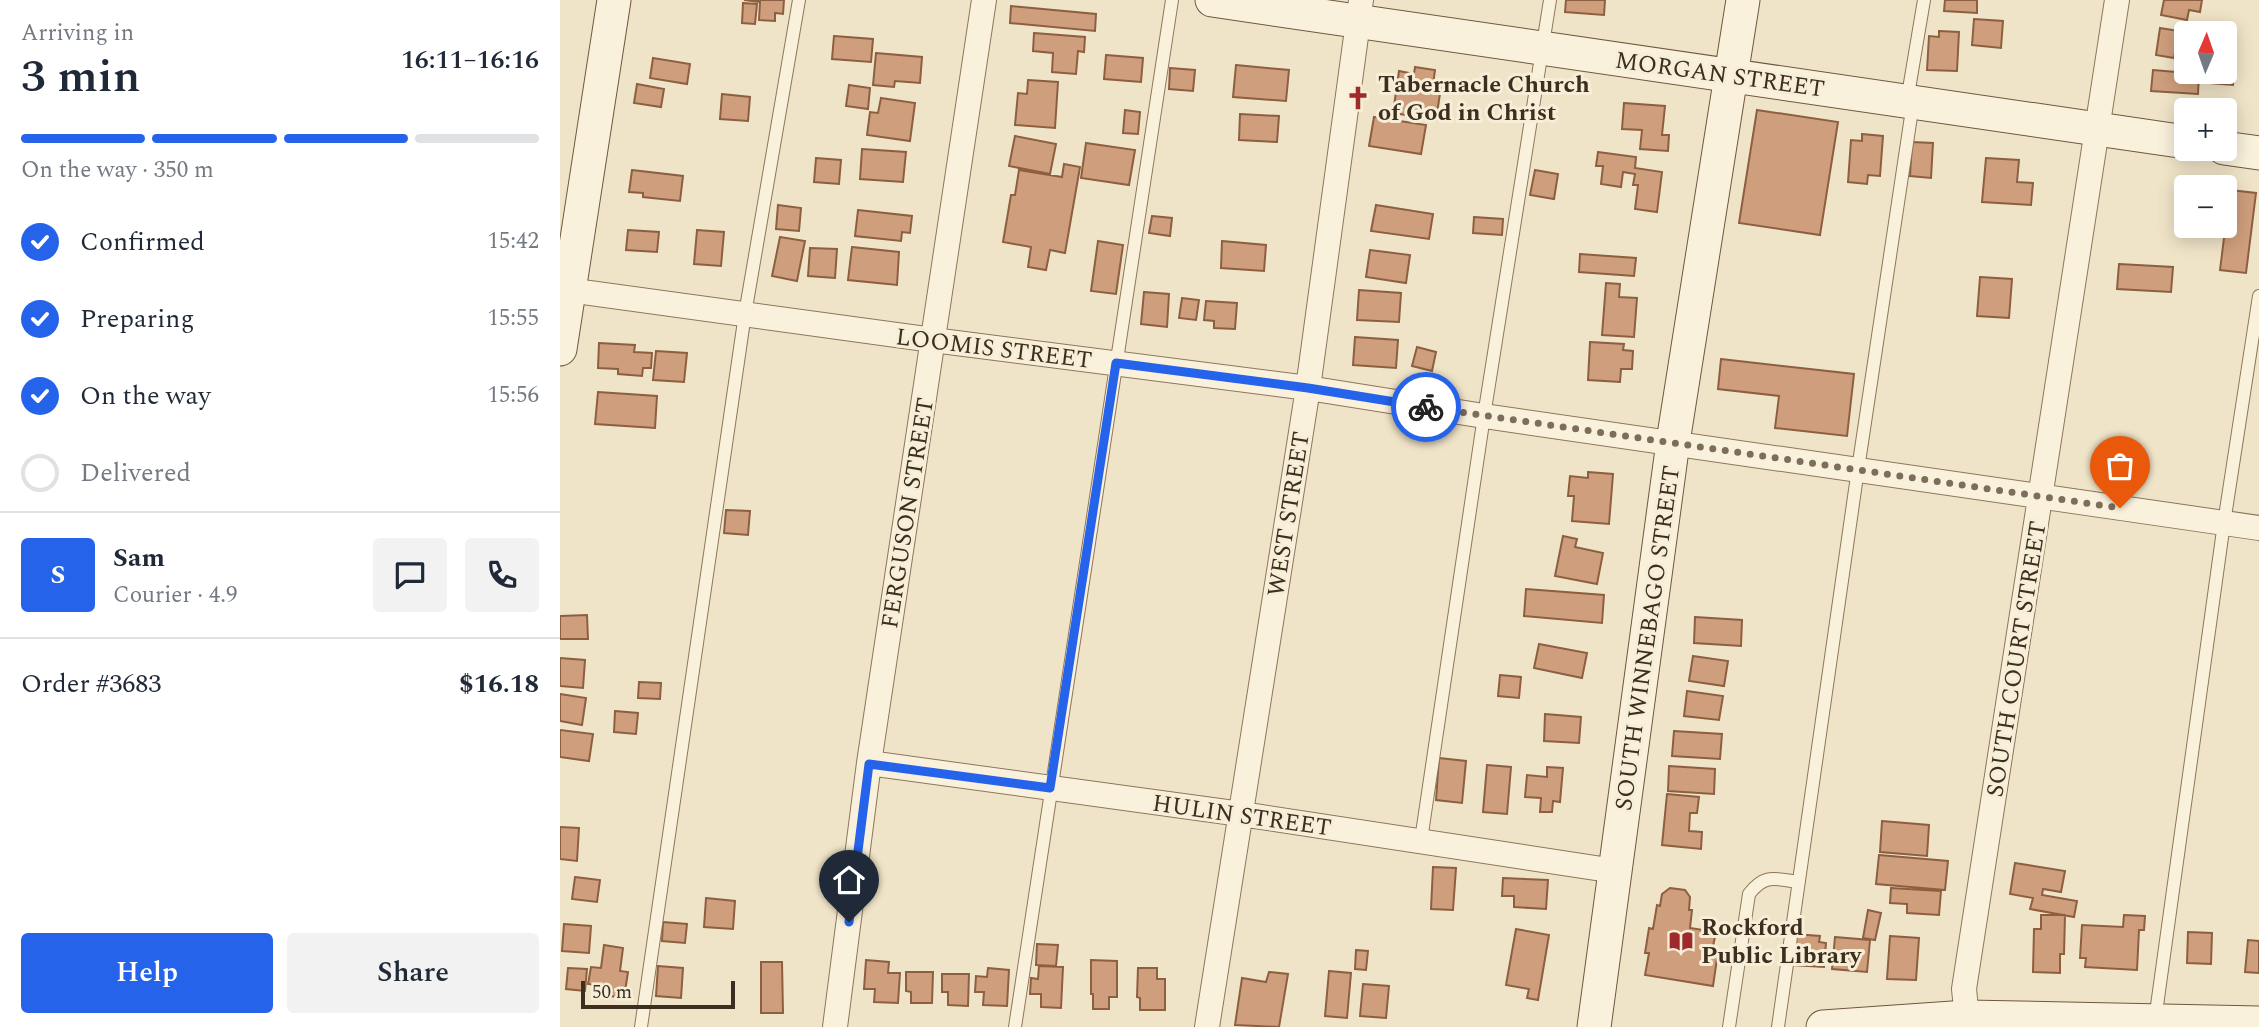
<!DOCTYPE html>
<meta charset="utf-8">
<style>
body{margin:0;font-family:Spectral,serif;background:#f2f2f3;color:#1f2937;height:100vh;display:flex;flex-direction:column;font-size:26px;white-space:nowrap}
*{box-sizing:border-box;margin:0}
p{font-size:23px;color:#747a83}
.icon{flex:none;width:38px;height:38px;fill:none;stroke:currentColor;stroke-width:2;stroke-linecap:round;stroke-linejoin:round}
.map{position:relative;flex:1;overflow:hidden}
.drawer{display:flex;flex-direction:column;background:#fff;width:560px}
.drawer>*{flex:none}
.needle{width:46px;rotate:2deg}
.controls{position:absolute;left:1614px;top:21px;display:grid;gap:14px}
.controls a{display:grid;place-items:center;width:63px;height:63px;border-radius:7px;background:#fff;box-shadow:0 4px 18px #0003;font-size:35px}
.scale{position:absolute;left:21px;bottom:18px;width:154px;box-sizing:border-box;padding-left:7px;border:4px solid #3d2e20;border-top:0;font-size:19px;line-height:24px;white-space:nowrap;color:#3d2e20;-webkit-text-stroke:5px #f7eed8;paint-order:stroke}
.pin{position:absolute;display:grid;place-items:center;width:60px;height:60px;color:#fff;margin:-72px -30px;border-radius:50% 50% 50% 0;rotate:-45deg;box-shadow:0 0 7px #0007}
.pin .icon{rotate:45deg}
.courier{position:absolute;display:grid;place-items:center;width:70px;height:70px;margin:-35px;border:5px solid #2563eb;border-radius:50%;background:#fff;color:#222;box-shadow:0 2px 9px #0007}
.head em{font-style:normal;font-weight:600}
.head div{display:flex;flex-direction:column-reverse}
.head{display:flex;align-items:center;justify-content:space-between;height:119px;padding:0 21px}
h1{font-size:46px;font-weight:600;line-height:52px}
.bar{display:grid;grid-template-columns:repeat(4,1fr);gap:10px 7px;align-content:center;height:84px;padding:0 21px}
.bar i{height:9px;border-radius:5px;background:#e0e1e3}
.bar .current{background:#2563eb}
.bar p{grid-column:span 4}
.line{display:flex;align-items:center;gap:18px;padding:0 21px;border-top:2px solid #e0e1e3}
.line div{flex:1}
.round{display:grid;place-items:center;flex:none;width:74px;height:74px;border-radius:7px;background:#f2f2f3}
ol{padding:0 21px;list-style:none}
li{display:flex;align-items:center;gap:21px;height:77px}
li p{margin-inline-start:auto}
li .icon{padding:7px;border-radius:50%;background:#2563eb;color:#fff;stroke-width:4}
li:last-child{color:#747a83}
li i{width:38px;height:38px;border:4px solid #e0e1e3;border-radius:50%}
.action{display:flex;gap:14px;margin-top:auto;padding:14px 21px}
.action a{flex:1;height:80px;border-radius:7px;background:#2563eb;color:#fff;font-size:28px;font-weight:600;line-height:80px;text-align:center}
.action a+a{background:#f2f2f3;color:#1f2937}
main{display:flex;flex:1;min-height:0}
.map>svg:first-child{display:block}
.building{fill:#cf9f7d;stroke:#8d5f41;stroke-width:2}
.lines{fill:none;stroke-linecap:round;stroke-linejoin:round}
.lane-casing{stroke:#8d765c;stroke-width:14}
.street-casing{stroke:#8d765c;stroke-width:26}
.secondary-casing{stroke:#6f573f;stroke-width:35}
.lane{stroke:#faf1dc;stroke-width:12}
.street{stroke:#faf1dc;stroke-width:24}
.secondary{stroke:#faf1dc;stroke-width:33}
.done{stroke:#7c6e5b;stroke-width:7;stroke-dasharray:0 12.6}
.route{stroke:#2563eb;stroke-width:9}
.labels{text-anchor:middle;stroke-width:6;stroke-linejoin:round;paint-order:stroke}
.street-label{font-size:24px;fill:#3d2e20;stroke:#f7eed8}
.poi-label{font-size:24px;font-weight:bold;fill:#3d2e20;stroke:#f7eed8;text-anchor:start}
</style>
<main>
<section class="drawer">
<div class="head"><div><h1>3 min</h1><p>Arriving in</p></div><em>16:11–16:16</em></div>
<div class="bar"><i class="current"></i><i class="current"></i><i class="current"></i><i></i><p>On the way · 350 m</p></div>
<ol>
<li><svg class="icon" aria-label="check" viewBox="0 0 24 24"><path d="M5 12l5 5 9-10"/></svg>Confirmed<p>15:42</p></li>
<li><svg class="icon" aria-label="check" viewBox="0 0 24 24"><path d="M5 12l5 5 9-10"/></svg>Preparing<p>15:55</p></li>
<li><svg class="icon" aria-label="check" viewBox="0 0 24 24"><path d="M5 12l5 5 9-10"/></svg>On the way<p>15:56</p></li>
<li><i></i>Delivered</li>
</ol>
<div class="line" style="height:126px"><b class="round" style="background:#2563eb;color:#fff">S</b><div><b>Sam</b><p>Courier · 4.9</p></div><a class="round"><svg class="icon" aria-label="chat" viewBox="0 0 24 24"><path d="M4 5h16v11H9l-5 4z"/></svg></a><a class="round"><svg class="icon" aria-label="phone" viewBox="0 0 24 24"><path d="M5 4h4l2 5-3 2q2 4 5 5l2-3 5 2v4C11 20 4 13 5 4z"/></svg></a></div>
<div class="line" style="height:91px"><div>Order #3683</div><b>$16.18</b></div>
<div class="action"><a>Help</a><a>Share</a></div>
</section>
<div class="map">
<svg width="1699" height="1027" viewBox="0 0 1699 1027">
<rect width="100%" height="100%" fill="#f0e4c8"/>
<path class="building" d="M 184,0 L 224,0 L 223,14 L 215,13 L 215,21 L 199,20 L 200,2 Z
M 1006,0 L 1045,0 L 1044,15 L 1005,12 Z
M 1385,0 L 1417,0 L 1417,13 L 1384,11 Z
M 1604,0 L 1642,0 L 1640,12 L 1629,10 L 1627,20 L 1601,15 Z
M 183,3 L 197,4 L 195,24 L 182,23 Z
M 451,6 L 536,14 L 535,31 L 450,23 Z
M 1414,19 L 1443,21 L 1441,48 L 1412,45 Z
M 1600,28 L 1619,31 L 1614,58 L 1596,55 Z
M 1379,31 L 1399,32 L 1397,71 L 1367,70 L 1369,36 L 1379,37 Z
M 474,33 L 525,37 L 524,52 L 518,51 L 516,74 L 492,72 L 493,53 L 473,51 Z
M 1664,35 L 1676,36 L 1673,85 L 1650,83 L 1651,72 L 1664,72 Z
M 274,36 L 313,39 L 311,62 L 272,59 Z
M 316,53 L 362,57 L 360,83 L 335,81 L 334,87 L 313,85 Z
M 546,55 L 583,58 L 581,82 L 544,79 Z
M 93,58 L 130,64 L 127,84 L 90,78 Z
M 676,65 L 729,70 L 726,101 L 673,97 Z
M 855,67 L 875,70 L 873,85 L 881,87 L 876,120 L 833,113 L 839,71 L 854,74 Z
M 610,68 L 635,70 L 633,91 L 609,89 Z
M 1593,70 L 1639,74 L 1638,94 L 1591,91 Z
M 468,80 L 498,82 L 495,128 L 455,125 L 458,93 L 467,94 Z
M 77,84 L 104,89 L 101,107 L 74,103 Z
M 289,85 L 310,88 L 308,109 L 286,106 Z
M 162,94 L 190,97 L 188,121 L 160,119 Z
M 321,98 L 355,103 L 350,141 L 307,135 L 310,112 L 318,113 Z
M 1064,103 L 1105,106 L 1102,135 L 1109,135 L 1108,151 L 1080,149 L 1082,130 L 1062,129 Z
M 565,110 L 580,112 L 578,134 L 563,133 Z
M 1197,110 L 1278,122 L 1260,235 L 1179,223 Z
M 680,114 L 719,116 L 717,142 L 679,140 Z
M 814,117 L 866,125 L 861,154 L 809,146 Z
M 1302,134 L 1323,136 L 1320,176 L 1308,175 L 1307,184 L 1288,182 L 1291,140 L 1302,141 Z
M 455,136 L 496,144 L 490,174 L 449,166 Z
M 1352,142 L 1373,143 L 1371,178 L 1350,176 Z
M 526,143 L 575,150 L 569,185 L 521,178 Z
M 302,149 L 346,152 L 343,182 L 300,179 Z
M 1038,152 L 1076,157 L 1075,168 L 1102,172 L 1097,212 L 1075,209 L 1078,185 L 1073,185 L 1075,174 L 1063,172 L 1061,187 L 1041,184 L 1043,166 L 1036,166 Z
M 256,158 L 281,160 L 279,184 L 254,182 Z
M 1426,158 L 1459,160 L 1457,182 L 1473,183 L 1471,205 L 1422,202 Z
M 504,164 L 520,167 L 505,253 L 490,250 L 486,270 L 468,267 L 471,247 L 443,242 L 451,195 L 455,195 L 459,170 L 502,177 Z
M 72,170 L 123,176 L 120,201 L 83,197 L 83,193 L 69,192 Z
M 975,170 L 998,174 L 994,199 L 970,195 Z
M 1670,190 L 1696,193 L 1686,273 L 1660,270 Z
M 218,205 L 241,208 L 239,231 L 216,229 Z
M 816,205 L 873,214 L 869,239 L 811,231 Z
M 298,210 L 352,216 L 350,233 L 342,232 L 341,241 L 295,236 Z
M 592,216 L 612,218 L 610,236 L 589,233 Z
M 914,217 L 943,219 L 942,235 L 913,233 Z
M 68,230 L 99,232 L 97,252 L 66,250 Z
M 137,230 L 164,232 L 161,266 L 134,264 Z
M 220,237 L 245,241 L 237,281 L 212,276 Z
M 538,241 L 563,245 L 556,294 L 531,291 Z
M 662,241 L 706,245 L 704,271 L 661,268 Z
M 292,247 L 339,252 L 337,285 L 288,280 Z
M 250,248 L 277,249 L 275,278 L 248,276 Z
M 810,250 L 850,255 L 846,283 L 806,277 Z
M 1020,254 L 1076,258 L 1074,276 L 1019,272 Z
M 1559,264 L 1613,267 L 1611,292 L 1557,289 Z
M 1420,277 L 1452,279 L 1449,318 L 1417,316 Z
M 1046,283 L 1060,284 L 1059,297 L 1077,298 L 1074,337 L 1042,335 Z
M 799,290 L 841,293 L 839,322 L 797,320 Z
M 584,292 L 609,294 L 607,327 L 581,324 Z
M 622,298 L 639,300 L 636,320 L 619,318 Z
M 646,301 L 677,303 L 675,329 L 654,328 L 654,321 L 644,320 Z
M 795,337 L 838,340 L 836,368 L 793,365 Z
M 1030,342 L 1064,344 L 1063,350 L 1073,351 L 1072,369 L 1061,369 L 1060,382 L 1028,380 Z
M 39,343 L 75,345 L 74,352 L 92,353 L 91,368 L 83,368 L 82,376 L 58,374 L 58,369 L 38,368 Z
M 857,347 L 876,352 L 872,371 L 852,366 Z
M 96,351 L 127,353 L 124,382 L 93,380 Z
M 1161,359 L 1294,374 L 1287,436 L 1215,428 L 1219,396 L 1158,389 Z
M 38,392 L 97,396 L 95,428 L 35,424 Z
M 1028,472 L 1053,474 L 1049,524 L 1012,521 L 1014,496 L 1008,496 L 1010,476 L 1028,478 Z
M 166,510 L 190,511 L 188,535 L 164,533 Z
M 1003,536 L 1017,539 L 1015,547 L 1043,553 L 1037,584 L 995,576 Z
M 966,589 L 1044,595 L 1042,623 L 964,616 Z
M 27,615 L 28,639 L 0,639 L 0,616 Z
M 1135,617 L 1182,620 L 1181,646 L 1134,643 Z
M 979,644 L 1027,653 L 1022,678 L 974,668 Z
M 1133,656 L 1168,661 L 1164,686 L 1129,681 Z
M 0,658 L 25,660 L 23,688 L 0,686 Z
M 940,675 L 961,677 L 959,698 L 938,696 Z
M 79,682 L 101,683 L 100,699 L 78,698 Z
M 1127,691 L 1163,696 L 1159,720 L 1124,716 Z
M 0,694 L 26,698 L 22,725 L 0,721 Z
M 55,711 L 78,713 L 76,734 L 54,732 Z
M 985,714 L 1021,717 L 1019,743 L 984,741 Z
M 0,730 L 33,734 L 29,761 L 0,757 Z
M 1114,731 L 1162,734 L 1160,759 L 1112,756 Z
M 879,758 L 906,761 L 902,803 L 876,800 Z
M 927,765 L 951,767 L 947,814 L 923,812 Z
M 1109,766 L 1155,769 L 1154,794 L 1108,791 Z
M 987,767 L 1003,768 L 1000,802 L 993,801 L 992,812 L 980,812 L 981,798 L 965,797 L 967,775 L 987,777 Z
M 1107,794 L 1139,797 L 1137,813 L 1130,813 L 1129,831 L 1142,832 L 1141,849 L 1102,845 Z
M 1322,821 L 1369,825 L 1367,856 L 1320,852 Z
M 0,827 L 19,828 L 17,861 L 0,859 Z
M 1319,855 L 1388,861 L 1385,890 L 1316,884 Z
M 1455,863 L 1505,871 L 1501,892 L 1483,889 L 1482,895 L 1517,901 L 1514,917 L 1470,909 L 1473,898 L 1450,894 Z
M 873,867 L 896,868 L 893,910 L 871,909 Z
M 15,877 L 40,880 L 37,902 L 12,899 Z
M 943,878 L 988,880 L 986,909 L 954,907 L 954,896 L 942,896 Z
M 1110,888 L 1125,890 L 1130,897 L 1129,910 L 1132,910 L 1130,928 L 1156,932 L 1152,951 L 1158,952 L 1153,986 L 1085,975 L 1089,953 L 1085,953 L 1089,928 L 1093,929 L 1097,905 L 1100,906 L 1102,894 Z
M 1331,888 L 1381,891 L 1379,915 L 1347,913 L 1347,904 L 1330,903 Z
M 146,898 L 175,901 L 173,929 L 144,927 Z
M 1308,910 L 1321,913 L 1315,940 L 1303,938 Z
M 1481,915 L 1505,915 L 1504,954 L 1500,954 L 1500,973 L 1473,972 L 1474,929 L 1481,929 Z
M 1564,915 L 1585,916 L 1584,930 L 1579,930 L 1577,970 L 1525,967 L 1526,958 L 1520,958 L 1522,925 L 1563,927 Z
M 103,922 L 127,924 L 125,943 L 102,941 Z
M 4,924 L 31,926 L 29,953 L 2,951 Z
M 956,929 L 989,935 L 978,1000 L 967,998 L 969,989 L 946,985 Z
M 1628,932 L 1652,933 L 1651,964 L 1627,963 Z
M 1234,934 L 1260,936 L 1259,942 L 1266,943 L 1264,967 L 1232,965 Z
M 1330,936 L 1359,938 L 1356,980 L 1327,979 Z
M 1275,937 L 1310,940 L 1307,972 L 1272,969 Z
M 1688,940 L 1699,941 L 1699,973 L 1685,972 Z
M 477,944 L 498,945 L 496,966 L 476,965 Z
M 44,945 L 63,948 L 60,971 L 68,972 L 64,998 L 43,995 L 44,986 L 28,984 L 31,967 L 41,968 Z
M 796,950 L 808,951 L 806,970 L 795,969 Z
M 306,960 L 329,962 L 328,973 L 340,973 L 338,1003 L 314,1002 L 315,989 L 304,989 Z
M 531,960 L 557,961 L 557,997 L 549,997 L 549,1009 L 533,1009 L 533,994 L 531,994 Z
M 201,962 L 222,962 L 223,1013 L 201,1013 Z
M 98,966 L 123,968 L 121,998 L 96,996 Z
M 479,966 L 503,967 L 501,1008 L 481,1007 L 481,994 L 470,994 L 471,978 L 478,979 Z
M 8,968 L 27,969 L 25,991 L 6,989 Z
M 428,968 L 449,970 L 447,1006 L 423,1005 L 424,992 L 415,992 L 416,976 L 427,977 Z
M 578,968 L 597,968 L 597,979 L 605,979 L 605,1010 L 580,1010 L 580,998 L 577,997 Z
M 769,971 L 791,973 L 787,1018 L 765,1016 Z
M 346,972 L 373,972 L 372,1003 L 351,1003 L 351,992 L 346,991 Z
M 709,972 L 728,974 L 719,1027 L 675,1025 L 682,978 L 706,982 Z
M 382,974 L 409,974 L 408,1006 L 388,1005 L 388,992 L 382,992 Z
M 803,984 L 829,986 L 826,1018 L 800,1016 Z"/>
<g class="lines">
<g class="lane-casing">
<path id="lane" d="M 1347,101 L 1364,0
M 861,840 L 924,416 L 990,0
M 1595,1020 L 1664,523 L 1699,296
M 81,1027 L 185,314 L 239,0
M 455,1027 L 612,0
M 1169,1027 L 1189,894 C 1205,873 1215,879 1239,882
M 1218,1027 L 1298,469 L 1353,103"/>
</g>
<g class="street-casing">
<path id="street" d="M 0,289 L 373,340 L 748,388 L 924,416 L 1699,528
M 309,763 L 681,814 L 1055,871
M 275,1027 L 309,763 L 424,0
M 647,1027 L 748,388 L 801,0
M 1408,1027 L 1404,989 L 1557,0"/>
</g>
<g class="secondary-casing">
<path id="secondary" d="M 652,0 L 1626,142
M 1664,148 L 1699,153
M 0,349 L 54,0
M 1034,1027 L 1113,442 L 1183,0
M 1263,1027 L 1407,1017 L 1699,1023"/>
</g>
<use href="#lane" class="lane"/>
<use href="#street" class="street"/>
<use href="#secondary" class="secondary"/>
</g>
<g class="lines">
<path class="done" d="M 866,407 L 1560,508"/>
<path class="route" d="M 289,922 L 309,764 L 490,788 L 556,363 L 748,388 L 866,407"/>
</g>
<defs>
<g id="church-bare" transform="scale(1.89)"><path d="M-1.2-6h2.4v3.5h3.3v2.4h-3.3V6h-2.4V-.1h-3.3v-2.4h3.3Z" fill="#9e2a2b" stroke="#f7eed8" stroke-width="2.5" paint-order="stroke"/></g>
<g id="library-bare" transform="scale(1.89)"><path d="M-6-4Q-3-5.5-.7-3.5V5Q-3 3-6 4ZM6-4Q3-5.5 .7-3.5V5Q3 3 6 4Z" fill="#9e2a2b" stroke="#f7eed8" stroke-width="2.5" paint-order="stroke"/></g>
</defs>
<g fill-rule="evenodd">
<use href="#church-bare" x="798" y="98"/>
<use href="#library-bare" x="1121" y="941"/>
</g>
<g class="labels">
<g class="street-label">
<text transform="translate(1160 74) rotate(8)" y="8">MORGAN STREET</text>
<text transform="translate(434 348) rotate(7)" y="8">LOOMIS STREET</text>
<text transform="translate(347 513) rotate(-81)" y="8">FERGUSON STREET</text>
<text transform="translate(728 514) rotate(-81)" y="8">WEST STREET</text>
<text transform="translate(1087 638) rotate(-82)" y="8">SOUTH WINNEBAGO STREET</text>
<text transform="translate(1456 659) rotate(-81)" y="8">SOUTH COURT STREET</text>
<text transform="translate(682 815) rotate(8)" y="8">HULIN STREET</text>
</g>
<g class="poi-label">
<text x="818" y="92">Tabernacle Church<tspan x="818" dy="28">of God in Christ</tspan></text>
<text x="1141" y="935">Rockford<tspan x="1141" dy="28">Public Library</tspan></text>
</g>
</g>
</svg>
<div class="controls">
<a><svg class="needle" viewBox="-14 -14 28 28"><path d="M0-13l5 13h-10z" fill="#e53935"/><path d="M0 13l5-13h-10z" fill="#747a83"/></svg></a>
<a>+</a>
<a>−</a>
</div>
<div class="scale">50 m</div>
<div class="pin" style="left:1560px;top:508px;background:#ea580c"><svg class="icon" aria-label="bag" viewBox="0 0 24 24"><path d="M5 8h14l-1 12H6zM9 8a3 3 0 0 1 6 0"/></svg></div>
<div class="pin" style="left:289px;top:922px;background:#1f2937"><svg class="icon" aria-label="home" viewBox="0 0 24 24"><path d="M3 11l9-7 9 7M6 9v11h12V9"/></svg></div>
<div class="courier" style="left:866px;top:407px"><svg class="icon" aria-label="bike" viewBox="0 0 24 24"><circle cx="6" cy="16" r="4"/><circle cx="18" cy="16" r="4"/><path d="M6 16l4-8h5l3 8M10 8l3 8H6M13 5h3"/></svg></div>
</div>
</main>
